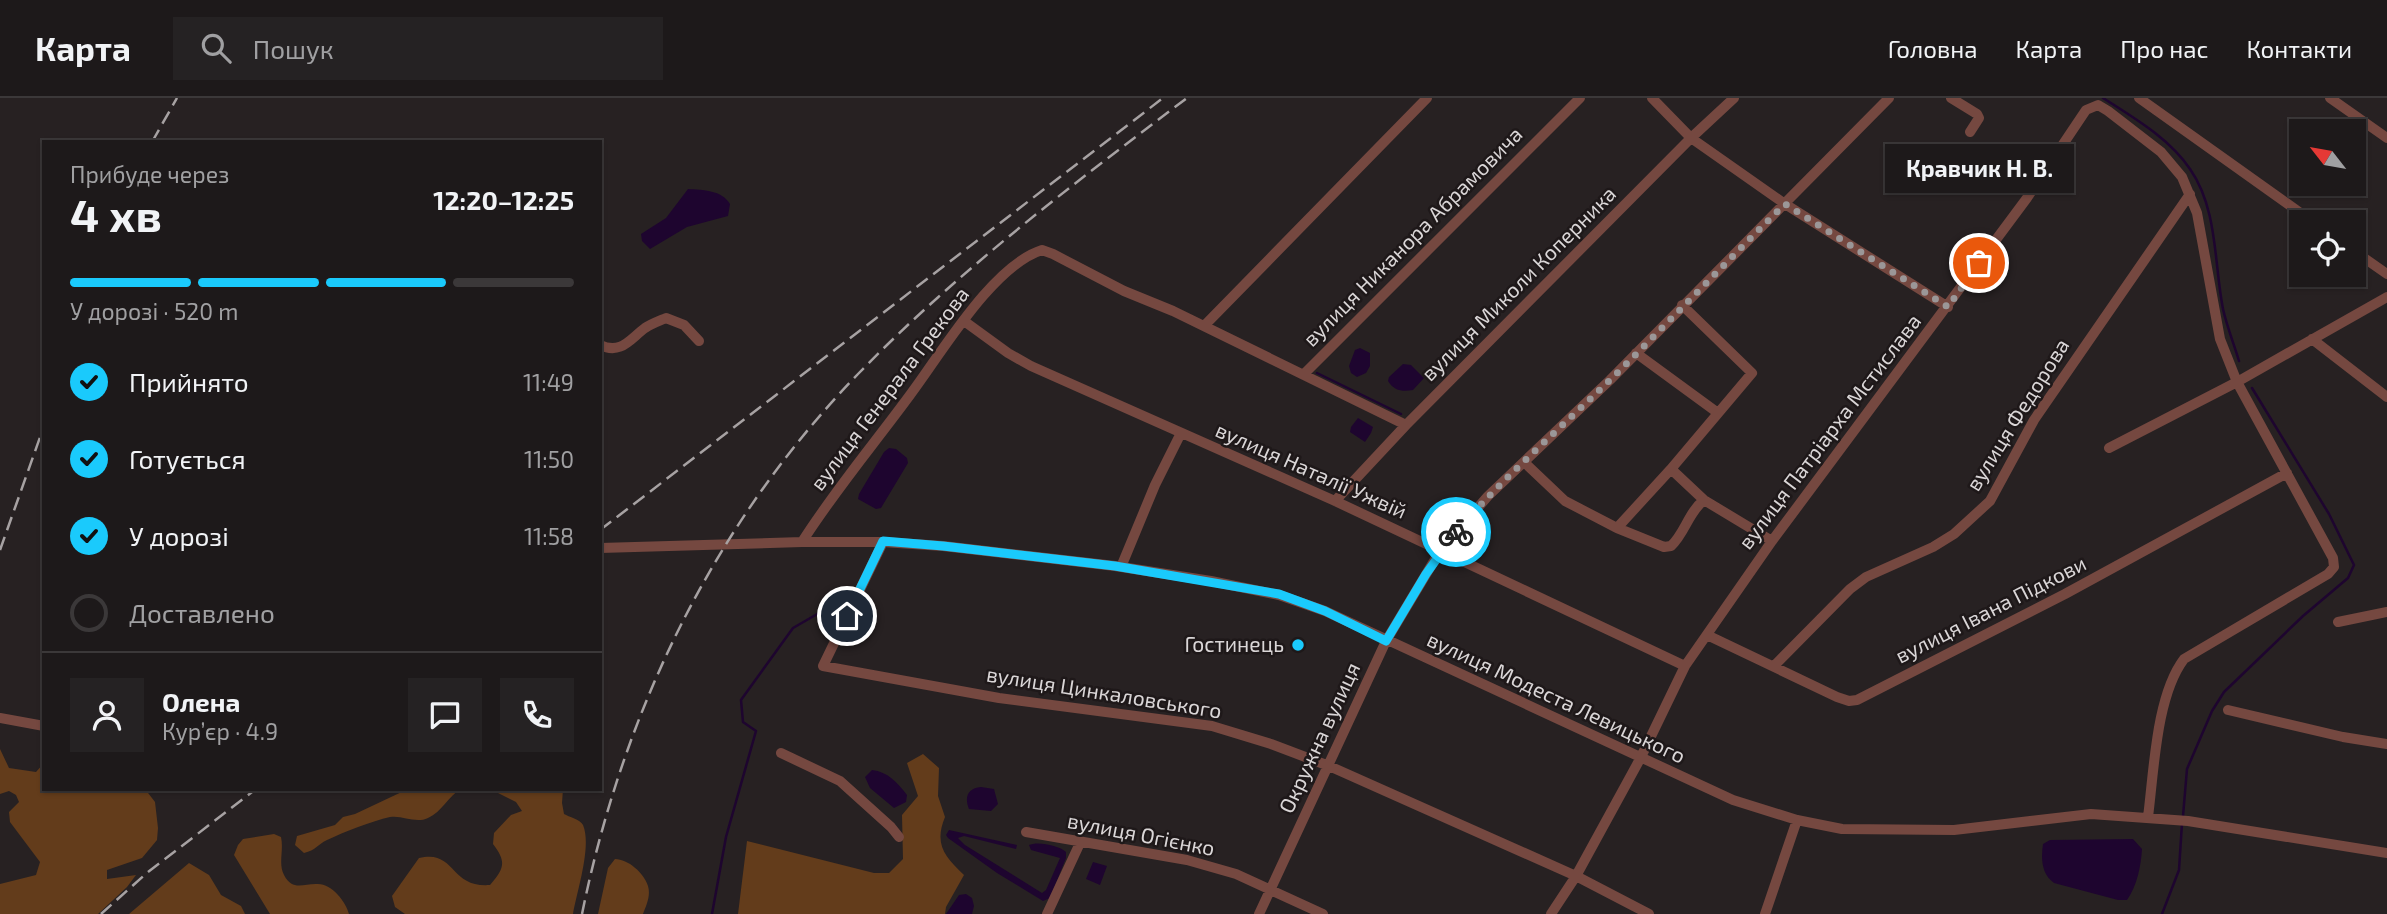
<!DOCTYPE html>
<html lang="uk">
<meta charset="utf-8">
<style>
body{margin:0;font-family:"Exo 2",sans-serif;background:#252223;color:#f1f3f6;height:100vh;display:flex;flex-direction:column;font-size:26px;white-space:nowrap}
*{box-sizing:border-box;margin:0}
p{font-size:23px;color:#a0a0a2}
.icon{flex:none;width:38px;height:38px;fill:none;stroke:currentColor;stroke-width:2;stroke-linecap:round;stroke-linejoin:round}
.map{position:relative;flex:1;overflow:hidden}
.drawer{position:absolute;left:42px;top:42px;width:560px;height:651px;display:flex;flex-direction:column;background:#1d191a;border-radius:0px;box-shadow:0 2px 5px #0004,0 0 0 2px #3b3839}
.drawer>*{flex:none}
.needle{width:46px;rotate:301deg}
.buttons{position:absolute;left:2289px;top:21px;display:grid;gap:14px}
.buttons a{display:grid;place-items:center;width:77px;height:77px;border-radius:0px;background:#1d191a;box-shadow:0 2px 5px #0004,0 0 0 2px #3b3839;font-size:35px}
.pin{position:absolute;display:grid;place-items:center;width:60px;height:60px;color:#fff;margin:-30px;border:4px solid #fff;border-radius:50%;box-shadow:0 2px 7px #0007}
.courier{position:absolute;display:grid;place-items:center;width:70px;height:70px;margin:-35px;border:5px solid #1acafc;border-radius:50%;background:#fff;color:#222;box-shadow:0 2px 9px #0007}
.bubble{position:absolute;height:49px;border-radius:0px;background:#1d191a;box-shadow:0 2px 5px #0004,0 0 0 2px #3b3839;font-size:23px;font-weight:700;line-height:49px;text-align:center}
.headline em{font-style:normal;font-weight:700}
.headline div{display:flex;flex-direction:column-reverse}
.headline{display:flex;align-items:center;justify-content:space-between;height:119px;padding:0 28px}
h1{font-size:46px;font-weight:700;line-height:52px}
.bar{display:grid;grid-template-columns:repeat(4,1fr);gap:10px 7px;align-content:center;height:84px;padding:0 28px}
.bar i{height:9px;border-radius:5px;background:#3b3839}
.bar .current{background:#1acafc}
.bar p{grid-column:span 4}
.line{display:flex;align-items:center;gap:18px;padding:0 28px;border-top:2px solid #3b3839}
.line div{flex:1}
.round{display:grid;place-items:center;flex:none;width:74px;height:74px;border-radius:0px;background:#252223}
ol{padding:0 28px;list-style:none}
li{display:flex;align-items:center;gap:21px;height:77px}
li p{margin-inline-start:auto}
li .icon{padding:7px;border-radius:50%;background:#1acafc;color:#111;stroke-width:4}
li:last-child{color:#a0a0a2}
li i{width:38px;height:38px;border:4px solid #3b3839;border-radius:50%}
header{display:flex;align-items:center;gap:42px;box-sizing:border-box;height:98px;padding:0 35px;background:#1d191a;border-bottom:2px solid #3b3839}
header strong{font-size:33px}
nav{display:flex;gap:38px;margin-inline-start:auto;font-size:24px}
.search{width:490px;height:63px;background:#252223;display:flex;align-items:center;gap:18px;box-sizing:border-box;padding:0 24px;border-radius:0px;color:#a0a0a2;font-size:26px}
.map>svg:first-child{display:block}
.green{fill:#633c1b}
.water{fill:#1e052f}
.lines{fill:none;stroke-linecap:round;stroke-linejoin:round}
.stream{stroke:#1e052f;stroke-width:2.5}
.minor{stroke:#754840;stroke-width:10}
.rail{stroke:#a7a2a3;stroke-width:2.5;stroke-dasharray:14 7;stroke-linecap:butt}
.done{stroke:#9b9798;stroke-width:7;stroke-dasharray:0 12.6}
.route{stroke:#1acafc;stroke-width:9}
.poi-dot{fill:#1acafc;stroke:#1e1819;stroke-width:2.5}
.labels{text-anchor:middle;stroke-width:5;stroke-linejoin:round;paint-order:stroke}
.street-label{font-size:21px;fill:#dad6d7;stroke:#1e1819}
.poi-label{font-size:21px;fill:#dad6d7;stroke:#1e1819;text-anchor:end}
</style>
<header>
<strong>Карта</strong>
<div class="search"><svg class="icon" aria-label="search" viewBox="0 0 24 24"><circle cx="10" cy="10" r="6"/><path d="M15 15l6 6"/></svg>Пошук</div>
<nav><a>Головна</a><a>Карта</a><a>Про нас</a><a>Контакти</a></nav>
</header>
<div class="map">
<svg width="2387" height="816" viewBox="0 0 2387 816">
<rect width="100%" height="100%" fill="#272122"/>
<path class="green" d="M 0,651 L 9,670 L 36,674 L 44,665 L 44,691 L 145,691 L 155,704 L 158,730 L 157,742 L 142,760 L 107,772 L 107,781 L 136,777 L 127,789 L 98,816 L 0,816 L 0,786 L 36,777 L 40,764 L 10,724 L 9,714 L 19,704 L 16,697 L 9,693 L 0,696 Z
M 923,656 L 939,670 L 938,698 L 945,719 C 934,746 944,758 964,777 L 946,809 L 945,816 L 738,816 L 747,743 L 874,775 L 889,775 L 903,761 L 902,717 L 918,698 L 907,665 Z
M 408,691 L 461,691 C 448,698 442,714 428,720 C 415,726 403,717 390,719 C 372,723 344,734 327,742 C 317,747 316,752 304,755 L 295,747 L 297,738 L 335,727 L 343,719 L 355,716 Z
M 490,691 L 563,691 L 562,705 L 564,716 C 569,719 580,721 583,727 C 592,748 577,793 573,816 L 405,816 L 395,809 L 392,798 L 419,760 C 456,751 449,790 490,787 C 504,771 507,764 493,746 L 494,735 L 511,717 L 522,713 L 516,704 Z
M 274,736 L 281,739 C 284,752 278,766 284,777 C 293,794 304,785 318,786 C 332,786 346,804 349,816 L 270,816 L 234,757 L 238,747 L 243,741 Z
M 615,761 C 628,761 644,775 648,788 C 651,798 646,808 643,816 L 598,816 L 608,770 Z
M 189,765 L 209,777 L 221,797 L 241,808 L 245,816 L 129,816 Z"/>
<path class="water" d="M 688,91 C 703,92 722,92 730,106 L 728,118 L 687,129 L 650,151 L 642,143 L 641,136 L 666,120 Z
M 1360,250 L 1370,255 L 1370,268 L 1366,275 L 1357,279 L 1351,275 L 1349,268 L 1355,252 Z
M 1403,266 L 1411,267 L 1424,280 L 1413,292 C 1403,294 1394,293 1388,283 L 1389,279 Z
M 1358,320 L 1373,329 L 1371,335 L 1365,344 L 1350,334 L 1351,329 Z
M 889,350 L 896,351 L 907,360 L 908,365 L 881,410 L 876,411 L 858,401 L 859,396 L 884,354 Z
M 872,672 C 888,674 897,684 907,697 L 906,704 L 894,710 L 870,690 L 865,679 Z
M 981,689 L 994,691 L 998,706 L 991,713 L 969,711 C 964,699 968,690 981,689 Z
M 949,732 L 1017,747 L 1016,751 L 964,738 L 958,740 L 965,747 L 1042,795 L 1046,792 L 1060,760 L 1031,752 L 1029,747 C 1037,743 1059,747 1066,754 L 1066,760 L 1050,800 L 1043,803 L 997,775 L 948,740 L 946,737 Z
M 2133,741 L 2142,751 C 2141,768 2137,788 2127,802 L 2118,802 L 2054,785 C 2041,776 2041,760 2043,746 L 2050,742 Z
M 1093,764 L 1107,768 L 1100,787 L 1086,781 Z
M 966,796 L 972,800 L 974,808 L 972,816 L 946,816 L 959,797 Z"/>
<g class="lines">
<path class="stream" d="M 2103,0 C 2134,20 2169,40 2190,71 C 2218,111 2214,166 2223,211 C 2227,229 2234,246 2239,263
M 1317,275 L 1401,316
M 2183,718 L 2187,671 L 2212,613 L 2224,594 L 2303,518 L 2348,480 L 2354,467 L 2329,416 L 2252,290
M 712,816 L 726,739 L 756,633 L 743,624 L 741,602 L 793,530 L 845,500
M 2162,816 L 2179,772 L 2182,725"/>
<path class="minor" d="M 1652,0 L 1691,40 L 1785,106 L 1948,209
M 1951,0 L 1977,16 L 1979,20 L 1970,34
M 2139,0 L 2313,124
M 2330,0 L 2387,40
M 2354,153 L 2387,176
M 964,223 L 1008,255 L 1031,268 L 1335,403 L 1685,568
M 1204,228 L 1427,0
M 2312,241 L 2387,299
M 600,247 C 621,257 630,241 645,230 C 651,226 659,223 666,220 L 684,227 L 699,243
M 1636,255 L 1718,315
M 1304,276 L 1580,0
M 2109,350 L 2237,284 L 2387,199
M 1524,364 L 1565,403 L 1617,430 L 1671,371 L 1704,402 L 1772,443
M 1671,371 L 1752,275 L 1682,207
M 1335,403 L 1406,327 L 1691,40 L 1734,0
M 1617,430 L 1664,449 L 1671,448 C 1685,435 1688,415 1704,402
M 802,444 C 835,392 874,346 910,297 C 941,256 992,168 1042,152 L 1053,156 L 1124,193 L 1173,213 L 1406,327
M 883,444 L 823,568 L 999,600 L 1212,628 L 1271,646 L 1329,668 L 1576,778 L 1649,816
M 600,450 L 802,444 L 883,444 L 943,448 L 1115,468 L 1211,483 L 1279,497 L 1325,513 L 1733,702 L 1797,722 L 1842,731 L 1954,732 L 2091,716 L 2188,723 L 2387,755
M 1121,469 L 1155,387 L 1181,335
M 2338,524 L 2387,514
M 1707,537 L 1837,599 L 1849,603 L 1857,602 L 2065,496 L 2287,375
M 1774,568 L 1850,491 L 1866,479 L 1933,449 L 1954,436 L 1990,403 L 2034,322 L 2190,96
M 2228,612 L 2343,639 L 2387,646
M 0,620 L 44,628
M 781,655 L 840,683 L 891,729 L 899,739
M 1026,734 L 1187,762 L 1236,776 L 1323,816
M 1047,816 L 1080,745
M 1259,816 L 1386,543 L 1440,453 L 1488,398 L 1610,282 L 1889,0
M 1551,816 L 1576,778 L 1640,661 L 1685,568 L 1772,443 L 2027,100 L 2086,12 L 2098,7 L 2108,13 L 2161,54 L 2182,79 L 2197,115 L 2220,241 L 2237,284 L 2333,460 L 2334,469 L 2328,476 L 2184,561 C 2156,598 2154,673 2148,719
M 1765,816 L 1797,722"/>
<path class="rail" d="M 152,44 L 177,0
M 600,432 L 1163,0
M 0,452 L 44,328
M 101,816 L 148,774 L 256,691
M 582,816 C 623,614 714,425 858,276 C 958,173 1073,86 1187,0"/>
</g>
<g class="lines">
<path class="done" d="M 1456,434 C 1503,380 1557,333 1608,284 C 1668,225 1725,165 1785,106 L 1948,209 L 1979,165"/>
<path class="route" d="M 847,518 L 883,443 L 943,448 L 1115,468 L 1279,496 L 1325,513 L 1386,543 L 1426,476 L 1456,434"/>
</g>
<circle class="poi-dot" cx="1298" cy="547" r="7"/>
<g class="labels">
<g class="street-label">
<text transform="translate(1413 139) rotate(-45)" y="7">вулиця Никанора Абрамовича</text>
<text transform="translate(1519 186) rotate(-45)" y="7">вулиця Миколи Коперника</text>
<text transform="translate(890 291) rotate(-53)" y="7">вулиця Генерала Грекова</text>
<text transform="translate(2018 317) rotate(-58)" y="7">вулиця Федорова</text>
<text transform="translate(1830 334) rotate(-53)" y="7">вулиця Патріарха Мстислава</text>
<text transform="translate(1311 373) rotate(24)" y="7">вулиця Наталії Ужвій</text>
<text transform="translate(1991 512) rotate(-27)" y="7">вулиця Івана Підкови</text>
<text transform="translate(1104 595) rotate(9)" y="7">вулиця Цинкаловського</text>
<text transform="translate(1556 600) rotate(25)" y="7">вулиця Модеста Левицького</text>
<text transform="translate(1320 640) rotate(-65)" y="7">Окружна вулиця</text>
<text transform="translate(1141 737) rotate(11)" y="7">вулиця Огієнко</text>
</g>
<g class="poi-label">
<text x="1284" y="554">Гостинець</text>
</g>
</g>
</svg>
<div class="buttons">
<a><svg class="needle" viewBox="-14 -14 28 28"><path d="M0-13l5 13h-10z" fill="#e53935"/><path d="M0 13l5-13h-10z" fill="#a0a0a2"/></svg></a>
<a><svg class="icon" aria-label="locate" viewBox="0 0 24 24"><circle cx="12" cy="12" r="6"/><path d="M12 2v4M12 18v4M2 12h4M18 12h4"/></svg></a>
</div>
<div class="pin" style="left:1979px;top:165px;background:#ea580c"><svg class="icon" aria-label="bag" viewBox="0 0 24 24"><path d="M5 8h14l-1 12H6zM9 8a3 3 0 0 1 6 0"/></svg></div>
<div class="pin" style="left:847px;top:518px;background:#1f2937"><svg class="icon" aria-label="home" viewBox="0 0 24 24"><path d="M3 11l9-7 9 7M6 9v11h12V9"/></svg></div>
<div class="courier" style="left:1456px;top:434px"><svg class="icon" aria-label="bike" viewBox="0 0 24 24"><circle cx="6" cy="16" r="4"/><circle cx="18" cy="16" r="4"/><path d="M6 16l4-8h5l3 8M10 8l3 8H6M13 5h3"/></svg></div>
<div class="bubble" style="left:1885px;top:46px;width:189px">Кравчик Н. В.</div>
<section class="drawer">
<div class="headline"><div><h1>4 хв</h1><p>Прибуде через</p></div><em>12:20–12:25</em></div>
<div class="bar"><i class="current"></i><i class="current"></i><i class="current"></i><i></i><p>У дорозі · 520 m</p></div>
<ol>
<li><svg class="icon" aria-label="check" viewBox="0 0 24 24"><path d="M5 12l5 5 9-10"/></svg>Прийнято<p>11:49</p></li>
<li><svg class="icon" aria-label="check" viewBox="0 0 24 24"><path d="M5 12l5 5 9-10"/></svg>Готується<p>11:50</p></li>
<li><svg class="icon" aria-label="check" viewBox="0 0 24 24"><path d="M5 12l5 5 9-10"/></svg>У дорозі<p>11:58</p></li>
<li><i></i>Доставлено</li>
</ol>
<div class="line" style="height:126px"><a class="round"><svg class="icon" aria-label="person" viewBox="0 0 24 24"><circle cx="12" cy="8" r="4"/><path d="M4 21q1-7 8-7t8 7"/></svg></a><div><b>Олена</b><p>Кур’єр · 4.9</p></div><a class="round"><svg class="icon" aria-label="chat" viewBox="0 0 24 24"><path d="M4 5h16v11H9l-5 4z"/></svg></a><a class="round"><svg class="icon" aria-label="phone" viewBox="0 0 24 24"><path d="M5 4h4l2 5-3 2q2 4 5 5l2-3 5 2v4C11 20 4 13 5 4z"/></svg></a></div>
</section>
</div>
